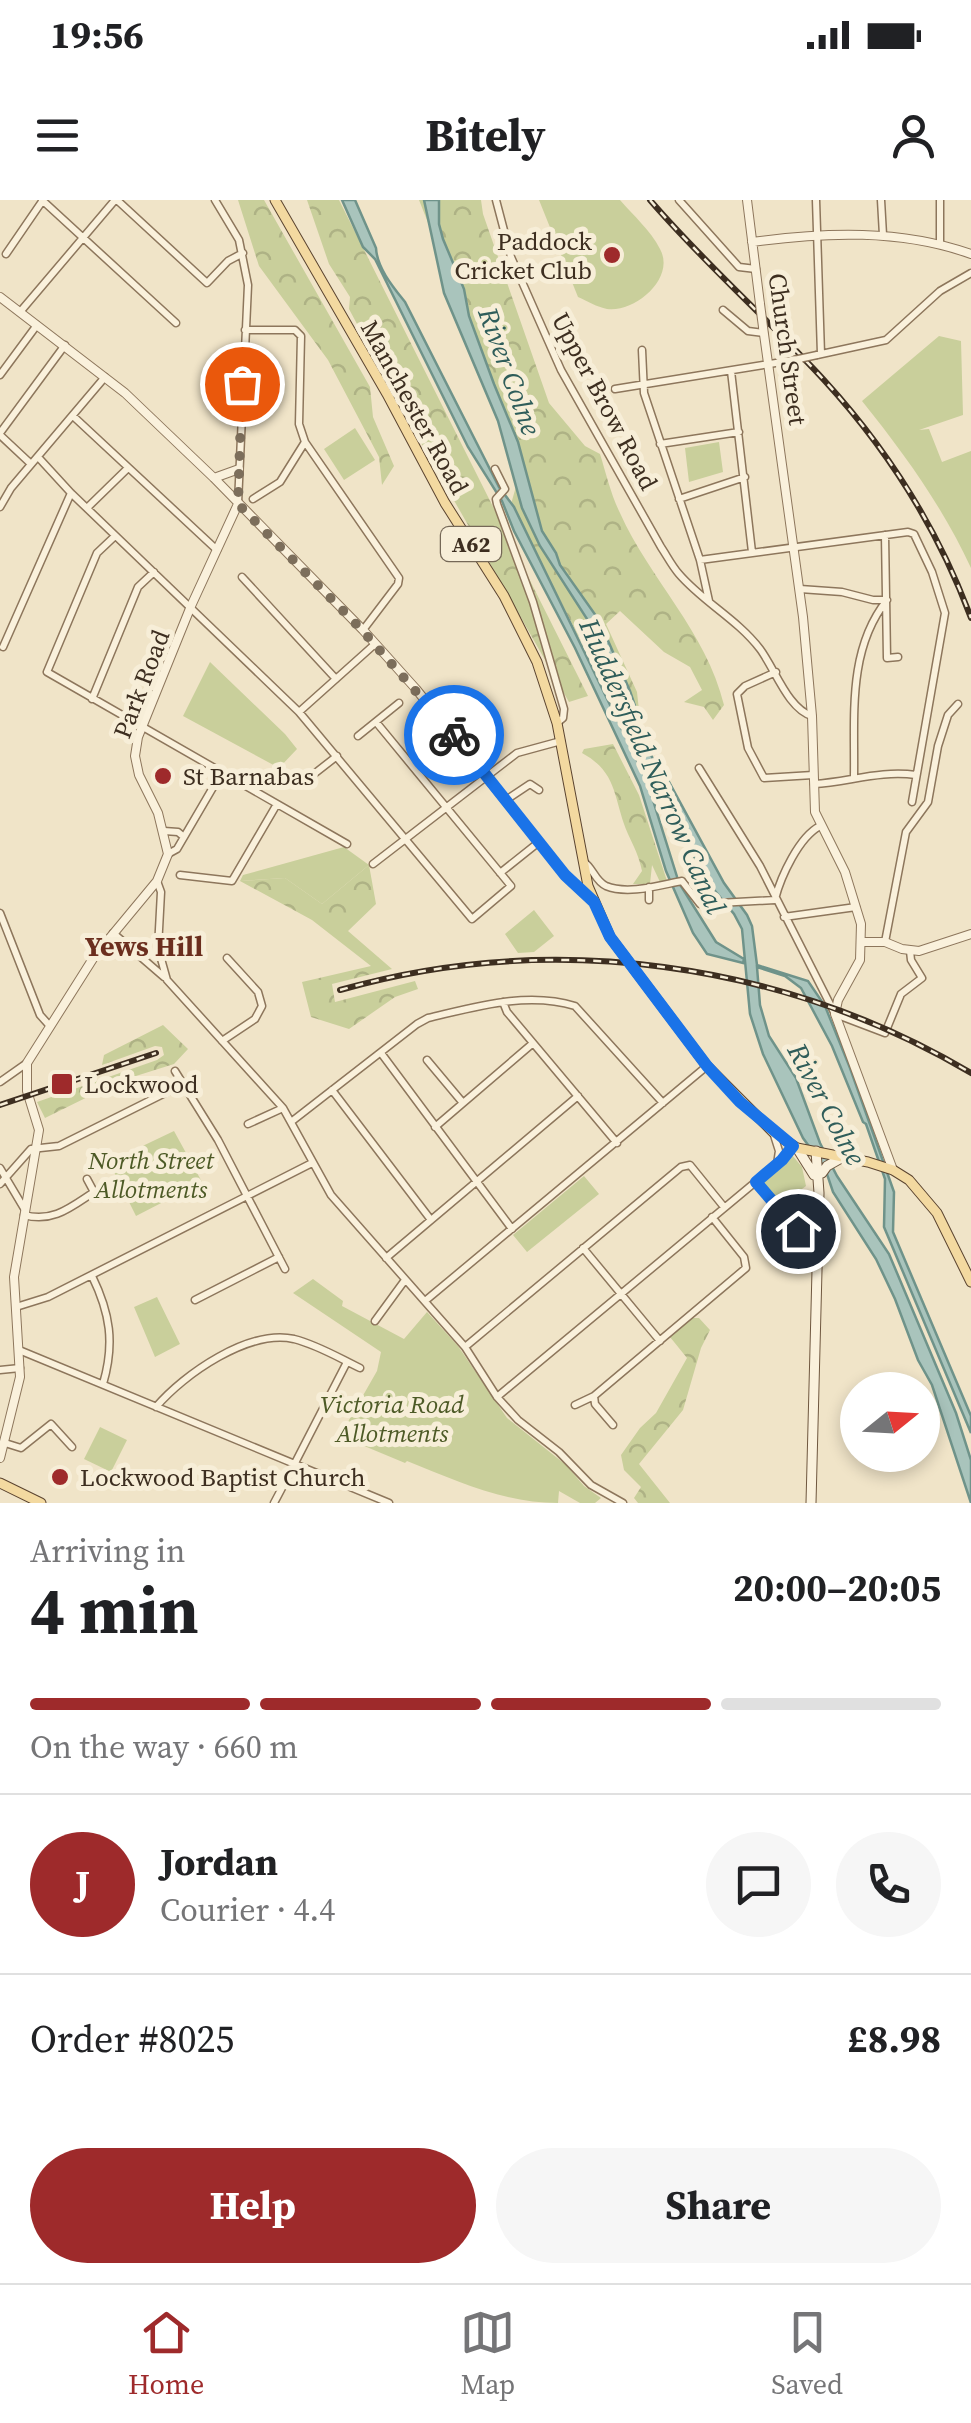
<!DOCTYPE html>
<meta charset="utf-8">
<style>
body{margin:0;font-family:"Source Serif 4",serif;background:#f6f6f6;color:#202124;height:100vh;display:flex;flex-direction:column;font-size:38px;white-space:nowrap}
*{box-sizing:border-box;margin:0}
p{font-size:32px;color:#757577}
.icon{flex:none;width:55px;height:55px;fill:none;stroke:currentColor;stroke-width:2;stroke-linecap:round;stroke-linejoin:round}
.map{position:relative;height:1303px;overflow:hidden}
.panel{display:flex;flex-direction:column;background:#fff;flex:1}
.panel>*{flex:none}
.needle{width:65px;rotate:72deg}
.buttons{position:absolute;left:840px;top:1172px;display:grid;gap:20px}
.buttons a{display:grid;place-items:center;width:100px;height:100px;border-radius:50%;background:#fff;box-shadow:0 5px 15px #0003;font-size:50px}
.pin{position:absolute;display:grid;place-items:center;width:85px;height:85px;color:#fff;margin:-42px;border:5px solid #fff;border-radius:50%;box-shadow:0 2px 10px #0007}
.courier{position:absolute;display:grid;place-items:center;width:100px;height:100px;margin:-50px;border:8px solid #1a73e8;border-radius:50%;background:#fff;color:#222;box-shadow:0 2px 12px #0007}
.head em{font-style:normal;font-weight:700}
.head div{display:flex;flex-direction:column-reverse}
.head{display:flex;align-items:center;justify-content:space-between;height:170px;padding:0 30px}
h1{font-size:65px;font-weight:700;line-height:75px}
.bar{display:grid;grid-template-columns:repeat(4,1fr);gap:15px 10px;align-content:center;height:120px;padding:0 30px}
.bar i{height:12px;border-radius:8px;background:#e0e0e0}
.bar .active{background:#9e2a2b}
.bar p{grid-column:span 4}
.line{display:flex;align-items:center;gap:25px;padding:0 30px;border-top:2px solid #e0e0e0}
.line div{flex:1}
.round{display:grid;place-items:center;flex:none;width:105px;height:105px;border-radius:52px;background:#f6f6f6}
.primary-button{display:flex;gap:20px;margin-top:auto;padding:20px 30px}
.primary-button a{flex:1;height:115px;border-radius:60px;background:#9e2a2b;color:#fff;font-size:40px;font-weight:700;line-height:115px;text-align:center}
.primary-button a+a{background:#f6f6f6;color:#202124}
.status{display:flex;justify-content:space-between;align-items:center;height:70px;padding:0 50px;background:#fff;direction:ltr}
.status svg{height:28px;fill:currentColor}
header{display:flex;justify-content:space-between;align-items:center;height:130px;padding:0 30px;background:#fff;font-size:45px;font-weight:700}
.menu{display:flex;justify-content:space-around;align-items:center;height:140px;border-top:2px solid #e0e0e0;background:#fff;font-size:28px;color:#757577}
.menu a{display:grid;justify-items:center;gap:5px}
.menu .active{color:#9e2a2b}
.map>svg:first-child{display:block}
.forest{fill:url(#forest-crowns)}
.green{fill:#c9cf9b}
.water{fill:#a9c4bc;stroke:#6f938a;stroke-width:2.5}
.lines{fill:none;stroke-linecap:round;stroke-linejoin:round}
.minor-casing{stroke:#8d765c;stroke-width:9}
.tertiary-casing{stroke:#8d765c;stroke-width:10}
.secondary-casing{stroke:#6f573f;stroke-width:11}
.primary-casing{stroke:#5b4430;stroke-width:11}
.minor{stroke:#faf1dc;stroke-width:6}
.tertiary{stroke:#faf1dc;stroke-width:8}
.secondary{stroke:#faf1dc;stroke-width:9}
.primary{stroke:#f3d9a0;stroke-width:9}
.rail-casing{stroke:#3d2e20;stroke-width:6}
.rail{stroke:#f7eed8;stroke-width:2.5;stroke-dasharray:8;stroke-linecap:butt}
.minor-bridge-casing{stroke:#8d765c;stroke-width:9;stroke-linecap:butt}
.tertiary-bridge-casing{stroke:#8d765c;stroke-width:10;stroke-linecap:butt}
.minor-bridge{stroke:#faf1dc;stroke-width:6}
.tertiary-bridge{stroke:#faf1dc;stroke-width:8}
.done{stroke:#7c6e5b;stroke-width:10;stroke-dasharray:0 18}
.route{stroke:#1a73e8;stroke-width:12}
.poi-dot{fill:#9e2a2b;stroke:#f7eed8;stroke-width:4}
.labels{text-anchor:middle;stroke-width:10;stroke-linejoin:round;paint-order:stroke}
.shield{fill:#f7eed8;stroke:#756857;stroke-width:2.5}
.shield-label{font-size:22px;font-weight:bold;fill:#3d2e20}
.poi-label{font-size:25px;fill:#3d2e20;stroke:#f7eed8;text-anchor:start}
.street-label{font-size:25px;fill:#3d2e20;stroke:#f7eed8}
.park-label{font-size:25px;font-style:italic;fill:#4d5a26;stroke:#f7eed8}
.water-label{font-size:28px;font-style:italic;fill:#2f5d5a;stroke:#f7eed8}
.neighbourhood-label{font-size:28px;font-weight:bold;fill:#6b2e1e;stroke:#f7eed8}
</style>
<div class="status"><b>19:56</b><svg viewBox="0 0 49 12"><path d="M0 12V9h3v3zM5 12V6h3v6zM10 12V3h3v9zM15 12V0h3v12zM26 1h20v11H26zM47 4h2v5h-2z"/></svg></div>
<header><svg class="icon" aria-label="menu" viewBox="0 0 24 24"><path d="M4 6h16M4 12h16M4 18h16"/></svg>Bitely<svg class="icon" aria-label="person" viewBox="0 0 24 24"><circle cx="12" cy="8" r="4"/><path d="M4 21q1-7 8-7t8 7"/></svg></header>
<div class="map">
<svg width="971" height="1303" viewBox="0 0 971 1303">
<defs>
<pattern id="forest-crowns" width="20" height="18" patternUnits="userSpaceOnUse" patternTransform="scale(2.5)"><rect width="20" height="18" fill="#c9cf9b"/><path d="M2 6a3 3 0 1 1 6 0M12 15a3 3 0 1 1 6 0" fill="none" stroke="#aeb285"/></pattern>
</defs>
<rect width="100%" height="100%" fill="#f0e4c8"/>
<path class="forest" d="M 238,0 L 264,0 L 370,187 L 373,217 L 394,266 L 382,285 L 379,257 L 328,160 L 259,66 Z
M 307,0 L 339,0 L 588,496 L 569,502 L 411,225 L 349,109 L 350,97 L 329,64 Z
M 419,0 L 481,0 L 483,14 L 549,203 L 585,246 L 600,254 C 606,273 611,295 620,313 C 650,380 706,431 724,505 L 713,520 L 704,507 L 684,502 L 702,490 L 690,467 L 664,452 L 620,411 L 606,424 L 637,492 L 641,529 L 654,553 L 645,567 L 511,304 L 523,262 Z
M 613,544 L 639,595 L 667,681 L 660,682 L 652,665 L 650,684 L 633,684 L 642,671 C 639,656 634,647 628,634 C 613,600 619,573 582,553 L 584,549 Z
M 369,665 L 376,704 L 348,731 L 392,769 L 332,784 L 335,802 L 415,781 L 418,789 L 395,797 L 349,829 L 311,817 L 302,782 L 371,766 L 312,720 L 240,681 L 285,678 L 322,704 Z
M 163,825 L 188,849 L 174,864 L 120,881 L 45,918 L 37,902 L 157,860 L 164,855 L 162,847 L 155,846 L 102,865 L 104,855 Z
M 693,1118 L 699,1118 L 710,1130 L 701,1148 L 683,1210 L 639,1264 L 670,1303 L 638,1303 L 634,1298 L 641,1287 L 624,1270 L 621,1255 L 640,1228 L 656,1213 L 687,1158 L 670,1137 Z"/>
<path class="green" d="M 539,0 L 620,0 C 633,15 651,31 660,49 C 676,78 635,113 607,109 C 597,107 587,101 578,97 Z
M 939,136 L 961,141 L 963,215 L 919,230 L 929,229 L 942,262 L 971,251 L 971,368 C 943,307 903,252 862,201 Z
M 355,228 L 375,260 L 344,280 L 324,249 Z
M 719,242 L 723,272 L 689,282 L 685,248 Z
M 210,462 L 285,534 L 297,549 L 279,568 L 183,516 Z
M 344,647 L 369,665 L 322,704 L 285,678 L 240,681 L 243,675 Z
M 534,710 L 554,736 L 534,752 L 518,753 L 505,734 Z
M 174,931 L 202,982 L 136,1016 L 109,962 Z
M 792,955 L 802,967 L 806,986 L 781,1005 L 761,982 Z
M 584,976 L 599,994 L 527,1052 L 513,1035 Z
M 313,1079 L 343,1101 L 342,1106 L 404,1139 L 427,1112 L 458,1146 L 507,1218 L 566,1265 L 584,1286 L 601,1298 L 595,1303 L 580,1303 L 559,1291 L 558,1303 C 504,1303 457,1281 407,1261 L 405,1263 L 345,1238 L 341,1234 L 377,1171 L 381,1152 L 293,1093 Z
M 157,1097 L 180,1144 L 155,1157 L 134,1107 Z
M 100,1227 L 127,1240 L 111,1272 L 84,1259 Z"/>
<path class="water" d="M 342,0 L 355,0 L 376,48 C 377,68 393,87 405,102 L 499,287 L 514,307 L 647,581 L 679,683 L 716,742 L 744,759 L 743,763 L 707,754 L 693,733 L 666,671 L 640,586 L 575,448 L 514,331 L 502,301 L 468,247 L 375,59 L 363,47 Z
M 424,0 L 439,0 L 439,24 L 443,39 L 464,89 L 469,116 L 494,184 L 518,242 L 542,331 L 556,353 L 560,365 L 599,420 L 630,491 L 653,560 L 669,582 L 724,683 L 747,715 L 752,726 L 757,765 L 808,781 L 825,806 L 850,868 L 894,992 L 893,1032 L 971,1216 L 971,1233 L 884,1027 L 885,979 L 866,924 L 863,922 L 832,846 L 801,788 L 785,776 L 757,767 L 760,805 L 769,836 L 796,878 L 820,943 L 837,976 L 889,1054 L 956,1213 L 971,1260 L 971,1303 L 932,1185 L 918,1160 L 895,1099 L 876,1059 L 833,992 L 825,968 L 803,938 L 763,854 L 750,814 L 742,729 L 734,714 L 711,686 L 672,618 L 636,545 L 616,477 L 598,436 L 540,346 L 522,308 L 498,221 L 444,93 Z"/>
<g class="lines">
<g class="minor-casing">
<path id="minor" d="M 42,0 L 176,123
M 117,0 L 207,83 L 228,61 L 243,53
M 215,0 L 239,40 L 248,85 L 238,303
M 496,0 L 511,57 L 561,170 L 661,347 C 667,356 672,366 679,374 C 703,402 737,419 760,449 C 775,469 788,509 812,516
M 679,0 L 739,67 L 756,69
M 816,0 L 821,154
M 881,0 L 883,35
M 940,43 L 940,0
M 6,54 L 43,0
M 723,110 L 748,131 L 764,133
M 20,112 L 115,0
M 245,130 L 295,130 L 301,136 L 299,224 L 305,242 L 399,378 L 398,384 L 363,430
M 642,150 L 644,193 L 700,360 L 709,401
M 817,155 L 886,140 L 940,91 L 971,73
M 731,171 L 752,352
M 0,175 L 37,125
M 615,189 L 794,160
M 73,216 L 217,350
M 0,233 L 65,145
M 0,235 L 31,264
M 660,244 L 739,232
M 38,257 L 71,293 L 299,512 L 472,719 L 511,686 L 376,522
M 495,269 L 505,289 L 496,299 L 497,304 L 533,402 L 564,509 L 563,518 L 557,523
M 253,299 L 280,282 L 305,242
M 679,299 L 745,277
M 0,307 L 11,288 L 105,177
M 87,308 L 128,268
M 885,335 L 887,458 L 898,457
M 115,336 L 97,353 L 47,472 L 347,644
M 700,360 L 908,332 L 914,334 L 932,372 L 945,413 L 912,602
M 242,377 L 336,479
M 800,389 L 842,392 L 873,400 L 885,400
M 3,447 L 71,293
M 776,472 L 745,486 L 737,494 L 748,548 L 764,578 L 813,575
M 92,499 L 138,387 L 154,372
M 299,512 L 375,444
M 358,536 L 399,503
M 699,568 L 760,666 L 835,814 L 885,833 L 901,794 L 922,778 L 911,760 L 910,751
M 854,577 C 855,517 847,450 887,400
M 305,581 L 337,556
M 814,584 C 849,582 880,570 916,575
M 506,600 L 530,584 L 539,590
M 164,631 L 178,632 L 184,637
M 168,654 L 177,649 L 222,572
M 584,662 C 593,668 595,681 606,686 C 628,695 660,685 682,681 L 700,704 L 775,700
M 373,664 L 517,553 L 561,541
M 500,673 L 539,642
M 180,675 L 232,681 L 277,604
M 157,681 L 161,692 L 158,748 L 167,780 L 283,908 L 331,995 L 465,1147 L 497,1197 L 518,1220 L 559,1252 L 591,1285 L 623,1303
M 649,687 L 649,700
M 775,699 C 781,676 799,637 820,626
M 0,713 L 40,815 L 49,825
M 784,717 L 856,707
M 113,733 L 164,777
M 885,742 L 906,632 L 928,602 L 938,546 L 948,515 L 958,504
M 503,802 L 507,812 L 617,943
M 222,841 L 255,819 L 262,806 L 258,792 L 227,758
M 381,853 L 512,1029
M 427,860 L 463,903
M 175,871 L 218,940 L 285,1069
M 0,882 L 27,863
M 332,890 L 431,1020
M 291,922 L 417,824 L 428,818 C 475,807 527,791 575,806 L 663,903
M 248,924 L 283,908
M 435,927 L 532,844
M 773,932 L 779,951 L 777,964
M 0,968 L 25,1010
M 756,982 L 798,1031
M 0,984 L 31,949 L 59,946 L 183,884
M 24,1015 C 53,1023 71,1007 94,992 L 87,979
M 583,1048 L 660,1141
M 386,1058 L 578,896
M 92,1076 C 110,1113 115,1143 103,1184
M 195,1100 L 279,1057
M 425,1101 L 707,866
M 16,1107 L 48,1097 L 312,963
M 375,1121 L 405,1080
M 465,1147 L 681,967 L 690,965 L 724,1007
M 19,1150 L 389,1303
M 0,1170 L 20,1168
M 497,1197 L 782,960 L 793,946
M 575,1205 L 594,1196
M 156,1207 C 184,1174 249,1129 294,1139 C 318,1145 339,1158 360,1168
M 613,1225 L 595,1204 L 594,1196 L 746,1068 L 744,1057 L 712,1017
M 5,1243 L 21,1248 L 51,1224 L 72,1247
M 295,1263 L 347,1162
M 274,1303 L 292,1269"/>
</g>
<g class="tertiary-casing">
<path id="tertiary" d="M 747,0 L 760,104
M 752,42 C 825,32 901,29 971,54
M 0,97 L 125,193 L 214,278 L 363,430 L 416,489 L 565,675 L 594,702
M 763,127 L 803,417 L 812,516 L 815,612 L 845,672 L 861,724 L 860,760 L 838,800 L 835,814 L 893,970
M 214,278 L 239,269
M 862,742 L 885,742 L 902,749 L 919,751 L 971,734
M 0,1258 L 20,1177 L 14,1077 L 39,930 L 27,891 L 27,863 L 94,757 L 157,681 L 168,654 L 158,613 L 139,575 L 135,556 L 138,537 L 191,406 L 238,304"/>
</g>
<g class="secondary-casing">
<path id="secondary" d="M 797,948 L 814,975
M 822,973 L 827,966 L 843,957
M 811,1303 L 819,993 L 816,951"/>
</g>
<g class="primary-casing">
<path id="primary" d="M 275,0 L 387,194 L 445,303 L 504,396 L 537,462 L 557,523 L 588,686 L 610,737 L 707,866 L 773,932 L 797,948 L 868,962 L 893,970 L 909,980 L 937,1013 L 971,1082
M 0,1283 L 41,1303"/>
</g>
<use href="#minor" class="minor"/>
<use href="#tertiary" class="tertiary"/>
<use href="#secondary" class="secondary"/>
<use href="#primary" class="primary"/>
<g class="rail-casing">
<path id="rail" d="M 650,0 C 705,64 768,119 824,180 C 889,251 938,329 971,418
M 340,790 C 551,730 782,761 971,873
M 0,905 L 156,853"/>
</g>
<use href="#rail" class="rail"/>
<g class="minor-bridge-casing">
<path id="minor-bridge" d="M 794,160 L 817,155"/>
</g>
<g class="tertiary-bridge-casing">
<path id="tertiary-bridge" d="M 760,104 L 763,127"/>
</g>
<use href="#minor-bridge" class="minor-bridge"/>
<use href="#tertiary-bridge" class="tertiary-bridge"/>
</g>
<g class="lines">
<path class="done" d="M 242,184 L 238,304 L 362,430 L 454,535"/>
<path class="route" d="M 454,535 L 565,675 L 594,702 L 610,737 L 707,866 L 740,902 L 793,946 L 782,960 L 756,982 L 798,1031"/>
</g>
<g class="poi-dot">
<circle cx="612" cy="55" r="10"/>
<circle cx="163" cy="576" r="10"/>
<rect x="50" y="872" width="24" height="24" rx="5"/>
<circle cx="60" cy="1277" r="10"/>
</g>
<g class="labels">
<rect class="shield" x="441" y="327" width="60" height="34" rx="8"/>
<g class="shield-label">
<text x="471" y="352">A62</text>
</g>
<g class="poi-label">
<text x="592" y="50" text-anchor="end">Paddock<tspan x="592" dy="29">Cricket Club</tspan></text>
<text x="183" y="585">St Barnabas</text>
<text x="84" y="893">Lockwood</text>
<text x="80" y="1286">Lockwood Baptist Church</text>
</g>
<g class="street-label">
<text transform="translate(788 149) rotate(82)" y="9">Church Street</text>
<text transform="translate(605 201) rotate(62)" y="9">Upper Brow Road</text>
<text transform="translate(415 207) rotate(61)" y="9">Manchester Road</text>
<text transform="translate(141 484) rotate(-69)" y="9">Park Road</text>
</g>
<g class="park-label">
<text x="151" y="969">North Street<tspan x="151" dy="29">Allotments</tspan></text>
<text x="392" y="1213">Victoria Road<tspan x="392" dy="29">Allotments</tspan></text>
</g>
<g class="water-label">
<text transform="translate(510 171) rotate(70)" y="10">River Colne</text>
<text transform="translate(653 566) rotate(66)" y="10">Huddersfield Narrow Canal</text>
<text transform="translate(827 904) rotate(62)" y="10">River Colne</text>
</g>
<g class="neighbourhood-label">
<text x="144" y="756">Yews Hill</text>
</g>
</g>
</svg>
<div class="buttons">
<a><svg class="needle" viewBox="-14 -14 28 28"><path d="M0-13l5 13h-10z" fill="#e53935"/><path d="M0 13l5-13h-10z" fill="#757577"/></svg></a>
</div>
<div class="pin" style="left:242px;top:184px;background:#ea580c"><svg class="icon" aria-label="bag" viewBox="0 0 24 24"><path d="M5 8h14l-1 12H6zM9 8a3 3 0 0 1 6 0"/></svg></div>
<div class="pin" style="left:798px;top:1031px;background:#1f2937"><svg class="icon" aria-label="home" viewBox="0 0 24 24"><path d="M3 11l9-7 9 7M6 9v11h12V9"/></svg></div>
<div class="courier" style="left:454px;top:535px"><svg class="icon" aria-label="bike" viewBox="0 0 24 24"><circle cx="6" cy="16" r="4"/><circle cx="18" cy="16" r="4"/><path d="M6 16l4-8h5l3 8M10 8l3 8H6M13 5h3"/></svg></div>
</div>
<section class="panel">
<div class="head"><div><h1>4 min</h1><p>Arriving in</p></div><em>20:00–20:05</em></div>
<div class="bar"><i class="active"></i><i class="active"></i><i class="active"></i><i></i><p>On the way · 660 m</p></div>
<div class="line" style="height:180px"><b class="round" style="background:#9e2a2b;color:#fff">J</b><div><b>Jordan</b><p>Courier · 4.4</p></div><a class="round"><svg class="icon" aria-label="chat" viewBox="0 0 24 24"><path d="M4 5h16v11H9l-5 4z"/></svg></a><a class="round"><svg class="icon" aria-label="phone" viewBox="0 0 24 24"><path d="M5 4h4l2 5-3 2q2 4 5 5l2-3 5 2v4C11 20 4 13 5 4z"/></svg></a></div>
<div class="line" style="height:130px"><div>Order #8025</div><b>£8.98</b></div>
<div class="primary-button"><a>Help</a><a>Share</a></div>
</section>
<nav class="menu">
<a class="active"><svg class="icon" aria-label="home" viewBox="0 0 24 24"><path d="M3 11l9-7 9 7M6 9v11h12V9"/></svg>Home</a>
<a><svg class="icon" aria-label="map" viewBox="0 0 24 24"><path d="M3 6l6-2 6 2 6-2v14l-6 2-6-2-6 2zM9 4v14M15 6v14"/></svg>Map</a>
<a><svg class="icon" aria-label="saved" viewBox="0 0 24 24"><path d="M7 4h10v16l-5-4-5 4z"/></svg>Saved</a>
</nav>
